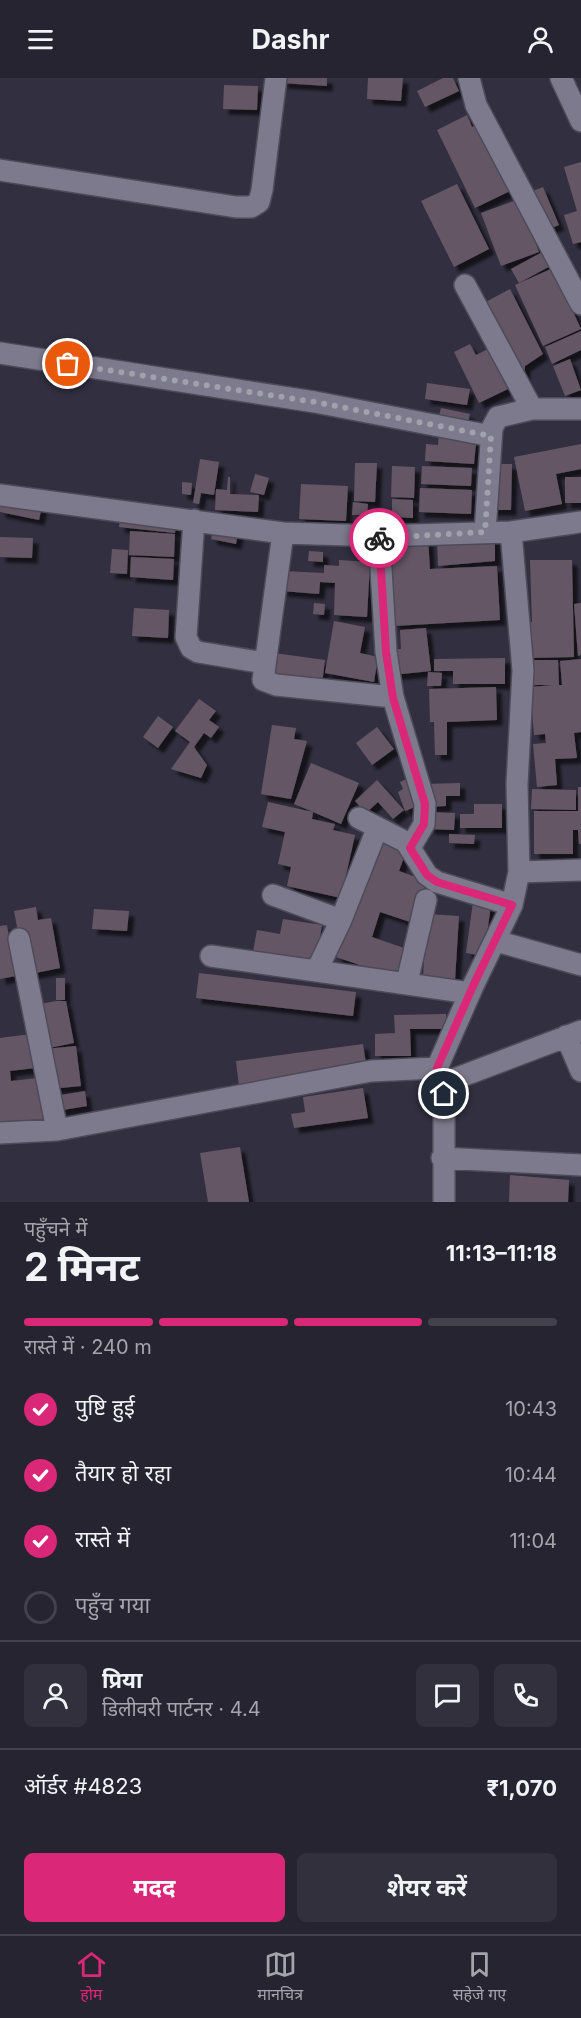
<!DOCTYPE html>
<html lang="hi">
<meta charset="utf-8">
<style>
body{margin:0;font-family:Inter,"Noto Sans Devanagari",sans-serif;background:#32303c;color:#f1f3f6;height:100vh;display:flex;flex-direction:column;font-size:22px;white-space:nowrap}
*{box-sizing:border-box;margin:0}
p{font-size:20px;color:#a4a4ab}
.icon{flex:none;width:33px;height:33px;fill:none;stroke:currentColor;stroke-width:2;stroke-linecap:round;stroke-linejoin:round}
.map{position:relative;height:1124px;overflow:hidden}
.details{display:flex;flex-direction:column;background:#262430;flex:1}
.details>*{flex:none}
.pin{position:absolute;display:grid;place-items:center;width:51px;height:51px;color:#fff;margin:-26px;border:3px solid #fff;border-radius:50%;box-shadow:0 2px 6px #0007}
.courier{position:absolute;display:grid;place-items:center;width:60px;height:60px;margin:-30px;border:4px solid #db2777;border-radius:50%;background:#fff;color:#222;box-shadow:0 2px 8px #0007}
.summary em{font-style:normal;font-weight:700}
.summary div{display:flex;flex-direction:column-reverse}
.summary{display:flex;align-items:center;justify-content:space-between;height:102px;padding:0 24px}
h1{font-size:39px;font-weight:700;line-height:45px}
.bar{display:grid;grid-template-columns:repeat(4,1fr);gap:9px 6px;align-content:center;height:72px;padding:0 24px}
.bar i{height:8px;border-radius:4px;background:#42414c}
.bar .active{background:#db2777}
.bar p{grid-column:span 4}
.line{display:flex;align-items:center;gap:15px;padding:0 24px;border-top:2px solid #42414c}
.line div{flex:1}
.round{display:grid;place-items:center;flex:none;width:63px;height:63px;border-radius:9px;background:#32303c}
ol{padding:0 24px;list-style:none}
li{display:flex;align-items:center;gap:18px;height:66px}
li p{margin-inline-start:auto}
li .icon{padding:6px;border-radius:50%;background:#db2777;color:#fff;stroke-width:4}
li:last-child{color:#a4a4ab}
li i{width:33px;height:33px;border:3px solid #42414c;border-radius:50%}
.button{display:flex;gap:12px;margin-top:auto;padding:12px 24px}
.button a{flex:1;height:69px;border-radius:9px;background:#db2777;color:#fff;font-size:24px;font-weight:700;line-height:69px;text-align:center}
.button a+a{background:#32303c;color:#f1f3f6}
header{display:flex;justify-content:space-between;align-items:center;height:78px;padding:0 24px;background:#262430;font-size:27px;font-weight:700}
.dock{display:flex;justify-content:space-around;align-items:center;height:84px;border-top:2px solid #42414c;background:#262430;font-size:16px;color:#a4a4ab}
.dock a{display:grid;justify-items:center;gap:3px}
.dock .active{color:#db2777}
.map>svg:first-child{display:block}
.building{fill:#655765;filter:url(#shadow)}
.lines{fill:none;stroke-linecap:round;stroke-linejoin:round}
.minor-casing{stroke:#4d4b59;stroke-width:24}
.minor{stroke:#7d7a8d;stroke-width:21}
.done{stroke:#a1a0ad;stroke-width:6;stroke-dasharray:0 10.8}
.route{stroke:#db2777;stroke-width:8}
</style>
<header><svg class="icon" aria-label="menu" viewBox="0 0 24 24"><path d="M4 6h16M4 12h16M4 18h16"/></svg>Dashr<svg class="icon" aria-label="person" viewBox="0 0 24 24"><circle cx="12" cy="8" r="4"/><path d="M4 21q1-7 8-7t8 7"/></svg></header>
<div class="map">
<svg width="581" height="1124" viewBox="0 0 581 1124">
<defs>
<filter id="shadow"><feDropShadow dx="5.5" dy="5.5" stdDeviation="1.5" flood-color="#0009"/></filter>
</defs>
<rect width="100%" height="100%" fill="#323040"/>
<path class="building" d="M 282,0 L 327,0 L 327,8 L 282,5 Z
M 368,0 L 403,0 L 401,23 L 367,21 Z
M 443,0 L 453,0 L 459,13 L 425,29 L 417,13 Z
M 224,7 L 258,8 L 257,32 L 223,31 Z
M 467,37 L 472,49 L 478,46 L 510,113 L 475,130 L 437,52 Z
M 581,84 L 581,164 L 573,166 L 564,137 L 577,133 L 564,89 Z
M 457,106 L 489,171 L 454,189 L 421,123 Z
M 543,109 L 559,147 L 549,151 L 533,113 Z
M 519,121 L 539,174 L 501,188 L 481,135 Z
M 546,172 L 554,186 L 519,205 L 511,191 Z
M 553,190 L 581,251 L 543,268 L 515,207 Z
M 510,211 L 543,276 L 525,288 L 524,306 L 482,226 Z
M 581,253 L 581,272 L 552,286 L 545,269 Z
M 470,266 L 476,277 L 492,269 L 512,309 L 479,325 L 454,274 Z
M 570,281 L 581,312 L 565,318 L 553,288 Z
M 427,305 L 470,311 L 467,327 L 425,321 Z
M 441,330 L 470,336 L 467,348 L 438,342 Z
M 439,352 L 477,355 L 474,386 L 425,383 L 426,366 L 438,367 Z
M 581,366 L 581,391 L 556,396 L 562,426 L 525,433 L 514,379 Z
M 200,381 L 219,384 L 214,417 L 201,415 L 199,426 L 193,425 Z
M 355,385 L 377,385 L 375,424 L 354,423 Z
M 490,386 L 512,386 L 511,432 L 488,432 Z
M 392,388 L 415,389 L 414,420 L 391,419 Z
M 422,388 L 472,390 L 471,408 L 421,406 Z
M 255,396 L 269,400 L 264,417 L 250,414 Z
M 228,399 L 230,399 L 230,416 L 259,417 L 258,434 L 215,432 L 216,411 L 227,412 Z
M 565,399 L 581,399 L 581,425 L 565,425 Z
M 182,404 L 192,405 L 191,417 L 182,416 Z
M 301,406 L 348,408 L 346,443 L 299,441 Z
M 420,410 L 472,412 L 471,436 L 419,434 Z
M 392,421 L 413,422 L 413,440 L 392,439 Z
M 43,424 L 39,442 L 0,434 L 0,425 Z
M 353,424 L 368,426 L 367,437 L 352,437 Z
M 121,431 L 177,437 L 175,455 L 119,449 Z
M 214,445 L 239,450 L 236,466 L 211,461 Z
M 130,453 L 175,456 L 174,479 L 129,477 Z
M 495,458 L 495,483 L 438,488 L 437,462 Z
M 0,459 L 33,460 L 32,480 L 0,479 Z
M 428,460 L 430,491 L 497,488 L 500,542 L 394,548 L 383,461 Z
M 112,471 L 128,472 L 127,496 L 110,495 Z
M 309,473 L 323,474 L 323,484 L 308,483 Z
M 131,479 L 174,481 L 173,502 L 130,499 Z
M 339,482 L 370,484 L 367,539 L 334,537 L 335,505 L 320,504 L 319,516 L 282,513 L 283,493 L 324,495 L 324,487 L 339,488 Z
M 530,482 L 572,482 L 574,579 L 528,580 L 527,544 L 532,544 Z
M 314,525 L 325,526 L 324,537 L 313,536 Z
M 581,525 L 581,577 L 578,578 L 574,526 Z
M 134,530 L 169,532 L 168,560 L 132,558 Z
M 334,543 L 365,549 L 360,575 L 378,579 L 374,604 L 325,595 Z
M 426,550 L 431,593 L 392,597 L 390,572 L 401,571 L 400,552 Z
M 274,575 L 325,582 L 322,606 L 270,599 Z
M 505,580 L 505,606 L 453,606 L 453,593 L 434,593 L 434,581 Z
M 581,581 L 581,654 L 574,655 L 577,680 L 555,681 L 557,707 L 537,709 L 533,666 L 546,665 L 545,656 L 534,657 L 530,609 L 554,607 L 531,607 L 530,582 L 558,582 L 559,607 L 562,607 L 560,583 Z
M 428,594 L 442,595 L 441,608 L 427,608 Z
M 496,609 L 497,642 L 447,644 L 447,677 L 435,677 L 434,644 L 430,644 L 429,611 Z
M 199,621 L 216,633 L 209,642 L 219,649 L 211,660 L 204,655 L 194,669 L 207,687 L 201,700 L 171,691 L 190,664 L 175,653 Z
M 158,638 L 173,649 L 158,670 L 143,659 Z
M 272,647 L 296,650 L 294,661 L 307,663 L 291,721 L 261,716 Z
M 377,649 L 394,671 L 372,687 L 356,665 Z
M 311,685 L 359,705 L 341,746 L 313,734 L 312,741 L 335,746 L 333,752 L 355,757 L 341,820 L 287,808 L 291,789 L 278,786 L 285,754 L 262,749 L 268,724 L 313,734 L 294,726 Z
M 411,699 L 422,726 L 405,733 L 398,714 L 403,711 L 400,704 Z
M 377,702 L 404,732 L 393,741 L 378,724 L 366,735 L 355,723 Z
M 460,705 L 460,718 L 446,718 L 446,728 L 427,729 L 426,706 Z
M 578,709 L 581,709 L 581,766 L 579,766 L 578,752 L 573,752 L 573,776 L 534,776 L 534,733 L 578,733 Z
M 532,711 L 576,712 L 576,732 L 531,731 Z
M 474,726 L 502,726 L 502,750 L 460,750 L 460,736 L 474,736 Z
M 430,734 L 455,735 L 454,752 L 429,751 Z
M 449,756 L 475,757 L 474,766 L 449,765 Z
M 376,758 L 408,768 L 399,793 L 427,803 L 413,845 L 380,834 L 372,859 L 407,871 L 398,900 L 336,879 Z
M 473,824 L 491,827 L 484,878 L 466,875 Z
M 36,829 L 38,842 L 51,840 L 60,890 L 26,897 L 14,833 Z
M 94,831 L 129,833 L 127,853 L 92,851 Z
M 427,836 L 459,838 L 455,902 L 423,899 Z
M 283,841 L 322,847 L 316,885 L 253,874 L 257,852 L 280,856 Z
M 7,847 L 16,898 L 0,901 L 0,848 Z
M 199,895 L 356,914 L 353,938 L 196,920 Z
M 56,900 L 65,900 L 65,922 L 56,922 Z
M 56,923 L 66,923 L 74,965 L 44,971 L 35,927 Z
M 446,936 L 446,951 L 410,951 L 411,978 L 375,978 L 375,956 L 395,955 L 394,937 Z
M 31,956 L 35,990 L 10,993 L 11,1003 L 38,1000 L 43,1044 L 0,1049 L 0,960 Z
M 363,966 L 367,992 L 239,1009 L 236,983 Z
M 76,968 L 81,1008 L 50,1011 L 45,971 Z
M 363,1010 L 368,1040 L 294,1050 L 291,1036 L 305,1034 L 303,1019 Z
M 85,1013 L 87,1028 L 57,1033 L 55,1018 Z
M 240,1069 L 249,1124 L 208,1124 L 200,1075 Z
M 510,1097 L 569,1102 L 568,1124 L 509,1124 Z"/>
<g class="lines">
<g class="minor-casing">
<path id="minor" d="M 469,0 L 476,27 L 581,226
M 561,0 L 581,43
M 0,92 L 236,129 L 251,129 L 259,124 L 262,112 L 276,0
M 465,207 L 532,331
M 0,275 L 315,324 L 491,358
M 0,417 L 283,455 L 379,458 L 511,454 L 581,444
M 194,442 L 186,559 L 191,570 L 198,574 L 265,585
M 485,454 L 492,350 L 498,339 L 532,331 L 581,331
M 511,454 L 523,592 L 517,706 L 519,794
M 283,455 L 263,602 L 276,607 L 393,619
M 379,458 L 386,574 L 393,619 L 425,726 L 424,746 L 410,770
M 359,740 L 406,764 L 427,797 L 437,804 L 512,827
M 273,817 L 341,842
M 19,861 L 57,1052
M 496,863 L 581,887
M 211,878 L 470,915
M 317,892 L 341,842 L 377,751
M 407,904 L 426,822
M 566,958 L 581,993
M 437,990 L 473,908 L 512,827 L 519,794 L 581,792
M 444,1005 L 581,953
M 0,1055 L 57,1052 L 371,993 L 437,990 L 444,1005 L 444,1124
M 442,1080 L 581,1087"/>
</g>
<use href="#minor" class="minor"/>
</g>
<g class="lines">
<path class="done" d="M 68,286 L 315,324 L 491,358 L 485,454 L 379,460"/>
<path class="route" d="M 379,460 L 386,574 L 393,620 L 425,726 L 424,746 L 410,770 L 427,797 L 437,804 L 512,827 L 473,908 L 437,990 L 444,1005 L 444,1016"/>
</g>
</svg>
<div class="pin" style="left:68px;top:286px;background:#ea580c"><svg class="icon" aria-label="bag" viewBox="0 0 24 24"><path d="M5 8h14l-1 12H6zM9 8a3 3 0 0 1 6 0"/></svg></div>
<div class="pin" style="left:444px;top:1016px;background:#1f2937"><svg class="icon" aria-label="home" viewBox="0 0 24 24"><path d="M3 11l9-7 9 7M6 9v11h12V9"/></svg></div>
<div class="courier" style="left:379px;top:460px"><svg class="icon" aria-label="bike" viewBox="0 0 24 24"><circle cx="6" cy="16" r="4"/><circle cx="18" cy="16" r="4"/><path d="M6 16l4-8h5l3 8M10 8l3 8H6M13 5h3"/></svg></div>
</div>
<section class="details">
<div class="summary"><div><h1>2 मिनट</h1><p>पहुँचने में</p></div><em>11:13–11:18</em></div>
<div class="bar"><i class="active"></i><i class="active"></i><i class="active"></i><i></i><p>रास्ते में · 240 m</p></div>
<ol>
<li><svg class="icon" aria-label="check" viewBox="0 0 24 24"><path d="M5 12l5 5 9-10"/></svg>पुष्टि हुई<p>10:43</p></li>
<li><svg class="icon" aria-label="check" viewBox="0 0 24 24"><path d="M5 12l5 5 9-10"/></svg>तैयार हो रहा<p>10:44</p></li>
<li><svg class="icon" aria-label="check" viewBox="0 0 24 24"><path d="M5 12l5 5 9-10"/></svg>रास्ते में<p>11:04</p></li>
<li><i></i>पहुँच गया</li>
</ol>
<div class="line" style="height:108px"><a class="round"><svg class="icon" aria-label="person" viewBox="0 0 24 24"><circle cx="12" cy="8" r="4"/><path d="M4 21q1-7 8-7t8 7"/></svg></a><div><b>प्रिया</b><p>डिलीवरी पार्टनर · 4.4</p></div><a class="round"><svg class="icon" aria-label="chat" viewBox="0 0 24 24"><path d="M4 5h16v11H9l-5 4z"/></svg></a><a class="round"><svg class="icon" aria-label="phone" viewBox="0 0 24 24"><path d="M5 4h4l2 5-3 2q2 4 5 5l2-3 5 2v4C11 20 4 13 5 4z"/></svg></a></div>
<div class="line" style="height:78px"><div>ऑर्डर #4823</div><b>₹1,070</b></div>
<div class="button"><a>मदद</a><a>शेयर करें</a></div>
</section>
<nav class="dock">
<a class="active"><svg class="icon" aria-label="home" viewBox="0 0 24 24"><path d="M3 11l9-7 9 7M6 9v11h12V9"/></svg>होम</a>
<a><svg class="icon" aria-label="map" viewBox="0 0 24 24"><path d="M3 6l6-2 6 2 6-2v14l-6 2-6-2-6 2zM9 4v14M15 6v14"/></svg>मानचित्र</a>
<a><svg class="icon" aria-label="saved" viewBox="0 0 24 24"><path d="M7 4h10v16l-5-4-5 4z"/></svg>सहेजे गए</a>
</nav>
